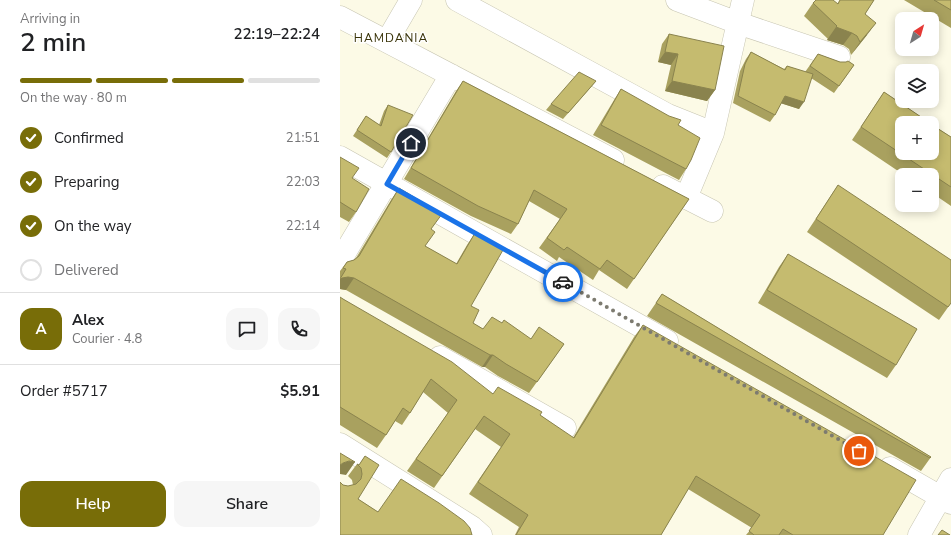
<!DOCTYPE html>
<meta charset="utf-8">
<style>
body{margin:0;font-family:"Nunito Sans",sans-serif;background:#f6f6f6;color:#202124;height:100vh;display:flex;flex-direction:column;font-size:15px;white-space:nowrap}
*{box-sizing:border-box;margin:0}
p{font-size:13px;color:#757577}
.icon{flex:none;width:22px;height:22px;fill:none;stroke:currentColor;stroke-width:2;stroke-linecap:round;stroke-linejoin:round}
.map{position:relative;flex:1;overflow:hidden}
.drawer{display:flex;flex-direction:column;background:#fff;width:340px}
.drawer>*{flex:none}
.needle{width:26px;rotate:37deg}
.buttons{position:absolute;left:555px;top:12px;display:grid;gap:8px}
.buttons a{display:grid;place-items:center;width:44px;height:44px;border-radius:8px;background:#fff;box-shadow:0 2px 10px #0003;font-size:20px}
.pin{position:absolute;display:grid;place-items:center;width:34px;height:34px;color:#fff;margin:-17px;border:2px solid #fff;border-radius:50%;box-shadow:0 1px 4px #0007}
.courier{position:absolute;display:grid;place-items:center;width:40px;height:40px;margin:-20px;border:3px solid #1a73e8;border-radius:50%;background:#fff;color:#222;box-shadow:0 1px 5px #0007}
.summary em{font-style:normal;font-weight:600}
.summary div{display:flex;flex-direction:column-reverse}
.summary{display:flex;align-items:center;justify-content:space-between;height:68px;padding:0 20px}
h1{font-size:26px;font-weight:600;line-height:30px}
.bar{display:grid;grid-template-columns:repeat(4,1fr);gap:6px 4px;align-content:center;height:48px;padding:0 20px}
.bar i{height:5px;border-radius:3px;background:#e0e0e0}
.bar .active{background:#786d08}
.bar p{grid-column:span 4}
.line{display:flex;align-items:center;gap:10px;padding:0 20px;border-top:1px solid #e0e0e0}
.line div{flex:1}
.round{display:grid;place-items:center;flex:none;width:42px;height:42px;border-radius:12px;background:#f6f6f6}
ol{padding:0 20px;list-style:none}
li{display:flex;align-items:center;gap:12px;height:44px}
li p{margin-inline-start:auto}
li .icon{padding:4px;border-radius:50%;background:#786d08;color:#fff;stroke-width:4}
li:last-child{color:#757577}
li i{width:22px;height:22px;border:2px solid #e0e0e0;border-radius:50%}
.action{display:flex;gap:8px;margin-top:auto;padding:8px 20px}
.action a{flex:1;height:46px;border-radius:12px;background:#786d08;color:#fff;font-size:16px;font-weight:600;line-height:46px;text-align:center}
.action a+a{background:#f6f6f6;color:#202124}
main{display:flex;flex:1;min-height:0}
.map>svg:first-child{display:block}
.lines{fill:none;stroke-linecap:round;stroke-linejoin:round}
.street-casing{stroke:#c7c5b2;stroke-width:23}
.street{stroke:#fff;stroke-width:22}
.wall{fill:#a9a15f}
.shaded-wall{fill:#8a834e}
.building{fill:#c5bb6f;stroke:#8a834e}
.done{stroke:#7d7b70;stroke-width:4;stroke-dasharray:0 7.2}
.route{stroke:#1a73e8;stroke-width:5}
.labels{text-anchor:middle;stroke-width:3;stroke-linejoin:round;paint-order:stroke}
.quarter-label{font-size:12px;letter-spacing:1px;fill:#393308;stroke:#fff}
</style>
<main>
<section class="drawer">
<div class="summary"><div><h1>2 min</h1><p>Arriving in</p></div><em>22:19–22:24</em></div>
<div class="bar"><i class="active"></i><i class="active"></i><i class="active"></i><i></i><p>On the way · 80 m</p></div>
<ol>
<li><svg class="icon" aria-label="check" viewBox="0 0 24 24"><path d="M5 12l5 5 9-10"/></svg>Confirmed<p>21:51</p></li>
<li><svg class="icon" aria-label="check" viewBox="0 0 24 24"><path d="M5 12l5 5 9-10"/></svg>Preparing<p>22:03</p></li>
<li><svg class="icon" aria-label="check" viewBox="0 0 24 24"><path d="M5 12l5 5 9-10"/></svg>On the way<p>22:14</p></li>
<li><i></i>Delivered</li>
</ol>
<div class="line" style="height:72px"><b class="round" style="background:#786d08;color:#fff">A</b><div><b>Alex</b><p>Courier · 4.8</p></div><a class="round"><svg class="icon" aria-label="chat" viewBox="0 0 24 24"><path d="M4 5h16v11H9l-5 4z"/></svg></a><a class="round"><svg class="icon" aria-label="phone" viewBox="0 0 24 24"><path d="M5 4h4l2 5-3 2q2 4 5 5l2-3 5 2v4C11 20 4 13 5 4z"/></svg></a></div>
<div class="line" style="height:52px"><div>Order #5717</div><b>$5.91</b></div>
<div class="action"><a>Help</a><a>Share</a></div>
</section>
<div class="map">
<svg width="611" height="535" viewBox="0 0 611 535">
<rect width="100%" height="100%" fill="#fcfae6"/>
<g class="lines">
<g class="street-casing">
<path id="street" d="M 117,0 L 328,115 L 373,133
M 337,0 L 398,23 L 499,57
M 0,17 L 273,160
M 47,41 L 71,0
M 0,157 L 327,341
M 323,186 L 372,211
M 346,198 L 373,133 L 403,0
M 0,261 L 111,75
M 100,357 L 225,428
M 0,444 L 132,527 L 141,535
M 550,468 L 611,503
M 579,535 L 611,479"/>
</g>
<use href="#street" class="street"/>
</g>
<path class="wall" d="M 500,0 L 534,0 L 525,14 L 527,35 L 511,55 L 509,49 L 503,45 L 487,40 L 488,39 L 464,16 L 473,3 L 497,4 Z
M 564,0 L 611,0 L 611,28 Z
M 329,34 L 375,90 L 367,101 L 325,91 L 331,65 L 318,62 L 322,44 Z
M 411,52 L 444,69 L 447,66 L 465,72 L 478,54 L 500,62 L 514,65 L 494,93 L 471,78 L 459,109 L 441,103 L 435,115 L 430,122 L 393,103 L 400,71 L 406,59 Z
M 123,81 L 349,199 L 287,289 L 259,270 L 253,280 L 219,257 L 217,261 L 199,248 L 220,219 L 189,201 L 178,224 L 171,234 L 131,216 L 64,179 L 116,91 Z
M 256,81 L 251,87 L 223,119 L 206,110 L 211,104 Z
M 281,89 L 338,125 L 346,169 L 339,180 L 253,135 L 274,100 Z
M 544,92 L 611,137 L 611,206 L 592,193 L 592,175 L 564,175 L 512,140 Z
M 48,105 L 51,152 L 47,158 L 13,136 L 26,116 L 39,125 L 44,111 Z
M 0,157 L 12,178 L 16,212 L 9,222 L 0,217 Z
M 498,185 L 611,303 L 599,320 L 467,232 Z
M 59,188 L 91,229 L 85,246 L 116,264 L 127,245 L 135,233 L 131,306 L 133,323 L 143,329 L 191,339 L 224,344 L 189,393 L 158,376 L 145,367 L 142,367 L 6,290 L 0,289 L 0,271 L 7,262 L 14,260 L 16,258 L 51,200 Z
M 448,254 L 556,365 L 547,378 L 418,303 L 439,267 Z
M 322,294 L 591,457 L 581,471 L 307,316 Z
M 0,297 L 3,299 L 153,394 L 200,415 L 233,438 L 240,426 L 294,337 L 303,325 L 543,535 L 406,535 L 412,528 L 348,489 L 321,535 L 175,535 L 179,527 L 129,494 L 161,447 L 135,429 L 94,488 L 67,471 L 108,413 L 83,392 L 70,413 L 62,425 L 55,421 L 46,435 L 37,448 L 0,425 Z
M 25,456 L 18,499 L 38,512 L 0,535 L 3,485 L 8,486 L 13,485 L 12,480 L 8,476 L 17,464 L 19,465 Z"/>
<path class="shaded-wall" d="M 536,23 L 527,35 L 511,55 L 520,42 Z
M 496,27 L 512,33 L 503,45 L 487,40 Z
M 325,52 L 338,54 L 331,65 L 318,62 Z
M 332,81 L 375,90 L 367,101 L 325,91 Z
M 445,96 L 464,102 L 459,109 L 440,103 Z
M 8,277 L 14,278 L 6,290 L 0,289 L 0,280 L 2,278 Z
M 150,355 L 153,355 L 145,367 L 142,367 Z
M 9,461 L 15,462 L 6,475 L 0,474 L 0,465 L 3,463 Z"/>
<path class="building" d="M 476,0 L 493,0 L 498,4 L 500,0 L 534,0 L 525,14 L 536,23 L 520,42 L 517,36 L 512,33 L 496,27 L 497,26 L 473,3 Z
M 594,0 L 611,0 L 611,10 Z
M 329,34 L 384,46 L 375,90 L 332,81 L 338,54 L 325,52 Z
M 411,52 L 445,70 L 447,66 L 473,74 L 464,102 L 445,96 L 435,115 L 398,96 L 405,64 Z
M 478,54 L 500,62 L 506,62 L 508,61 L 514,65 L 499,86 L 470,66 Z
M 239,72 L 256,81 L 228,113 L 211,104 Z
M 123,81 L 349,199 L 294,279 L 267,260 L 260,269 L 227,247 L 224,250 L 207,238 L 227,209 L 194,190 L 178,224 L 138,206 L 71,168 Z
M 281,89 L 329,116 L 341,120 L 338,125 L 360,138 L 351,160 L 346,169 L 261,125 Z
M 544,92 L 590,123 L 562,123 L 562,153 L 592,153 L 592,125 L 611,137 L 611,187 L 521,127 Z
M 48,105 L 73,115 L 51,152 L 17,130 L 26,116 L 41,126 Z
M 0,157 L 19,168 L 12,178 L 29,189 L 16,212 L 0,202 Z
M 498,185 L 611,260 L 611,303 L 608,307 L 476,219 Z
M 59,188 L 102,214 L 91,229 L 95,232 L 85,246 L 117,264 L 135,233 L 163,250 L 131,306 L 139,310 L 133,323 L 143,329 L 152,317 L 162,323 L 164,320 L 191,339 L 199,327 L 224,344 L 197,382 L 166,364 L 153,355 L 150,355 L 14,278 L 8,277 L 2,278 L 0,280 L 0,279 L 6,269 L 3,268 L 7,262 L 14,260 L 19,256 Z
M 448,254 L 577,329 L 556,365 L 427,290 Z
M 322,294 L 591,457 L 590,458 L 316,303 Z
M 0,297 L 3,299 L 112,362 L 153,394 L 158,387 L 202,412 L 200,415 L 234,438 L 242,425 L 244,422 L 303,325 L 576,480 L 543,535 L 453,535 L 443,529 L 439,535 L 414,535 L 409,531 L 420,515 L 356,476 L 321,535 L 176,535 L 188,515 L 138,482 L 170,434 L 144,416 L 102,476 L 76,459 L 117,400 L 91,379 L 70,413 L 63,408 L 46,435 L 0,407 Z
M 0,453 L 15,462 L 9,461 L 3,463 L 0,465 Z
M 25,456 L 39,465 L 18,499 L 38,512 L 61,479 L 99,503 L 124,521 L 130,528 L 132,535 L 0,535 L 0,482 L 3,485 L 8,486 L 16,484 L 21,479 L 22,474 L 21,468 L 17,464 L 19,465 Z
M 602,530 L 610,535 L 598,535 Z"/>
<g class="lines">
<path class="done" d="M 223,282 L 519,451"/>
<path class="route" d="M 71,143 L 47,184 L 223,282"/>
</g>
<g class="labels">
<g class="quarter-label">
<text x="51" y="42">HAMDANIA</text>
</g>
</g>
</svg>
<div class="buttons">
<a><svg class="needle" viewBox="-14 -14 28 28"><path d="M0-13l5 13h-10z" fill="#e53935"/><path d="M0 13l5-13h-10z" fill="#757577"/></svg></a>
<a><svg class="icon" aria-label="layers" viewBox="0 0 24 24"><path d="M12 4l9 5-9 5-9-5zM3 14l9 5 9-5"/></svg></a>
<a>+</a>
<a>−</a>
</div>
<div class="pin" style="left:519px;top:451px;background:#ea580c"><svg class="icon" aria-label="bag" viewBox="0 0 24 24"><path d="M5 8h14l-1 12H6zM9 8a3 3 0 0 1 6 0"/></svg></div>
<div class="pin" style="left:71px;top:143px;background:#1f2937"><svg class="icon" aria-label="home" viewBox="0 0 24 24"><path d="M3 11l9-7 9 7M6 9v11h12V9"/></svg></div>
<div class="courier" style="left:223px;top:282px"><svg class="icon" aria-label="car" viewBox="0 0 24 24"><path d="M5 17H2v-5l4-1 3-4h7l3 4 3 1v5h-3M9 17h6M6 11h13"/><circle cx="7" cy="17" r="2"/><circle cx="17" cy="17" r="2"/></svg></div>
</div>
</main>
